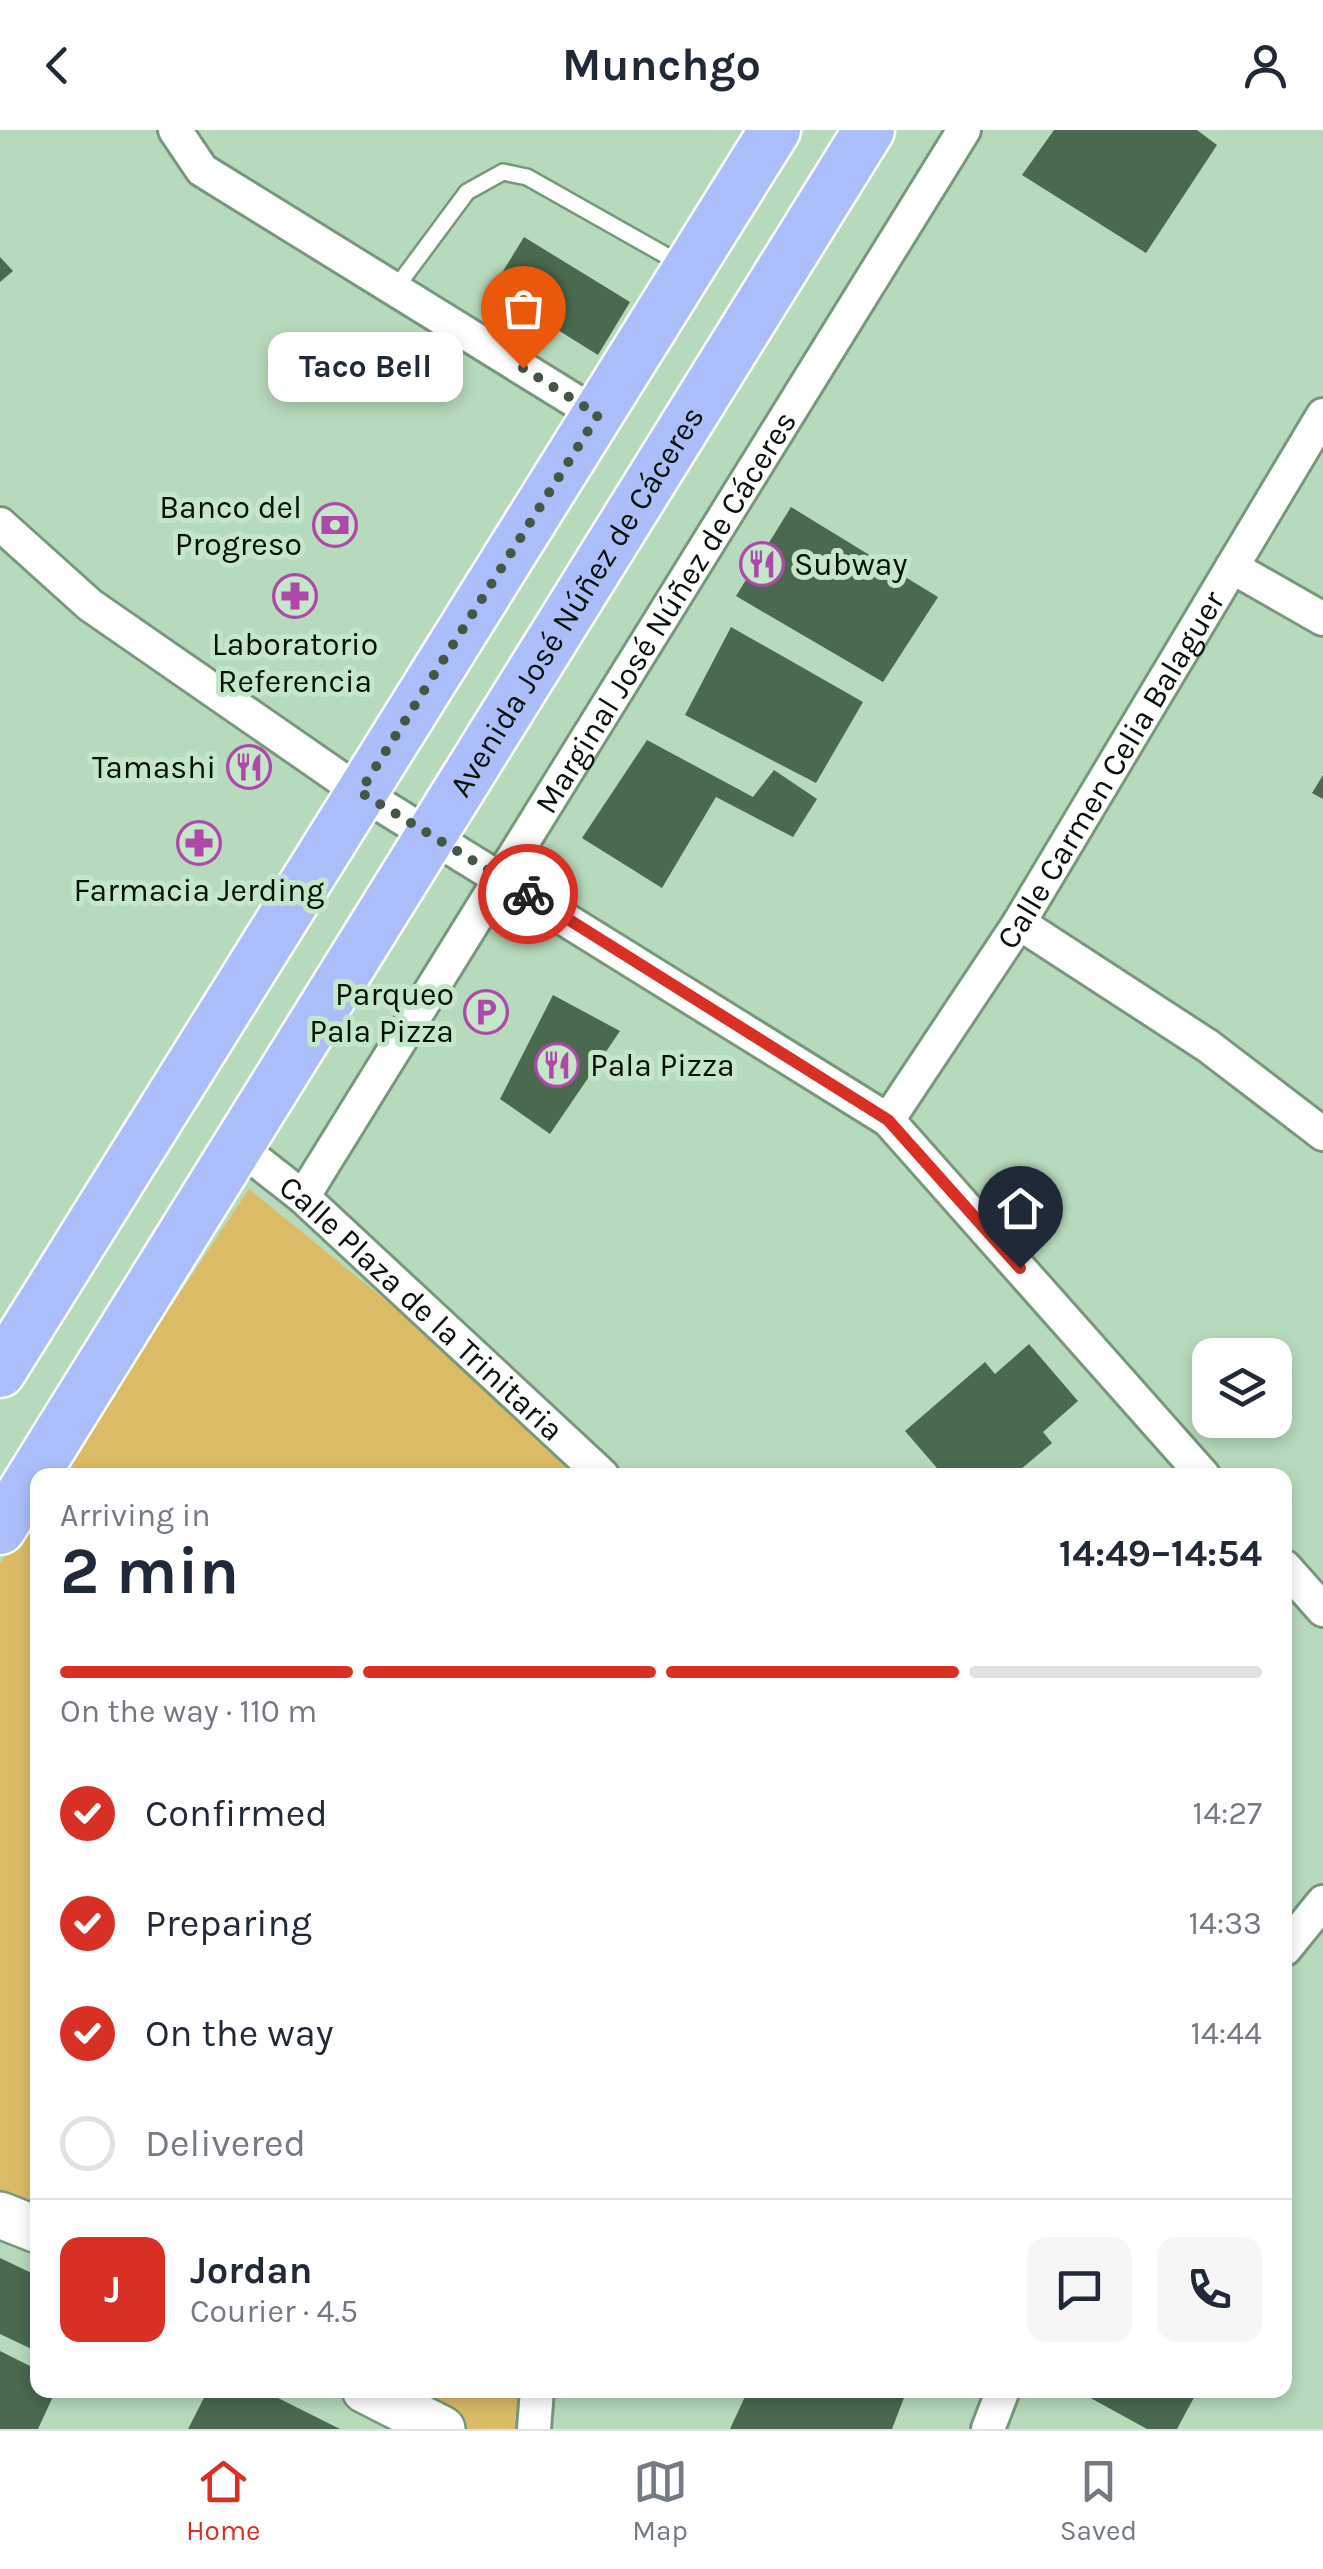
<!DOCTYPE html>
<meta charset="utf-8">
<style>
body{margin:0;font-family:Karla,sans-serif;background:#f6f6f7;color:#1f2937;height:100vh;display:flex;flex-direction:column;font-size:38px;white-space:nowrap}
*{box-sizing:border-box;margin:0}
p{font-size:32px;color:#747a83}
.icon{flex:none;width:55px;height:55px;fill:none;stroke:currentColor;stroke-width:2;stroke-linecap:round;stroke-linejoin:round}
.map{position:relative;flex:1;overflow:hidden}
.drawer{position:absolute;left:30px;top:1338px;width:1262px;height:930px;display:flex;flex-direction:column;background:#fff;border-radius:20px;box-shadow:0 5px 15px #0003}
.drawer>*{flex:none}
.buttons{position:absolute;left:1192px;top:1208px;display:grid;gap:20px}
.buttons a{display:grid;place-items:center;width:100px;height:100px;border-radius:20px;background:#fff;box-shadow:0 5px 15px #0003;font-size:50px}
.pin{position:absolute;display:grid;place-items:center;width:85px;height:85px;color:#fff;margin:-102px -42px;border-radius:50% 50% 50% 0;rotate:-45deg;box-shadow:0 0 10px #0007}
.pin .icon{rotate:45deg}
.courier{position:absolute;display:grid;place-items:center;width:100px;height:100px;margin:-50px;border:8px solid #d93025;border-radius:50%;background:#fff;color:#222;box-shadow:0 2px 12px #0007}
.bubble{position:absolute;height:70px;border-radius:20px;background:#fff;box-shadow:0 5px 15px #0003;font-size:32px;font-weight:700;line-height:70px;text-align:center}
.overview em{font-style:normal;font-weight:700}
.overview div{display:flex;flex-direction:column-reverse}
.overview{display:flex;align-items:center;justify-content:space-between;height:170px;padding:0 30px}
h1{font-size:65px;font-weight:700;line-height:75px}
.bar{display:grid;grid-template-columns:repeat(4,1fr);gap:15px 10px;align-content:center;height:120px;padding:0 30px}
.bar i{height:12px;border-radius:8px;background:#e0e1e3}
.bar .current{background:#d93025}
.bar p{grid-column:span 4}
.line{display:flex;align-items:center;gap:25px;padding:0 30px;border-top:2px solid #e0e1e3}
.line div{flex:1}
.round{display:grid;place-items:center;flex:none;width:105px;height:105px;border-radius:20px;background:#f6f6f7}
ol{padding:0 30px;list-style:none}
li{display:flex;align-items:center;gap:30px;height:110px}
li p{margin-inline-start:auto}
li .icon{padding:10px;border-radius:50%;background:#d93025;color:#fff;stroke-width:4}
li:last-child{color:#747a83}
li i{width:55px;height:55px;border:5px solid #e0e1e3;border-radius:50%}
header{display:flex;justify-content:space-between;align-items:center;height:130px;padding:0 30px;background:#fff;font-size:45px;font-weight:700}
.dock{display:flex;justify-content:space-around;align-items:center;height:140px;border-top:2px solid #e0e1e3;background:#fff;font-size:28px;color:#747a83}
.dock a{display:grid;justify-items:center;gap:5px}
.dock .current{color:#d93025}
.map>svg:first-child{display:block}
.green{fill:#dcbb66}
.building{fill:#4a694f}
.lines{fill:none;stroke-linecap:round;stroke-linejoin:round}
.lane-casing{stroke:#77987c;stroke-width:20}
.street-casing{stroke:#77987c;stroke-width:38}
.secondary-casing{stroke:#77987c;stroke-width:50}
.primary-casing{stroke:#fff;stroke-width:55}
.lane{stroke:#fff;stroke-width:15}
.street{stroke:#fff;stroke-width:32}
.secondary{stroke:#fff;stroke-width:45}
.primary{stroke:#acbef9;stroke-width:50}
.done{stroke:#445746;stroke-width:10;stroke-dasharray:0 18}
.route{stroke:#d93025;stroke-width:12}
.labels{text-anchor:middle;stroke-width:10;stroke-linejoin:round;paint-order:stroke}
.poi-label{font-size:32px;fill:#051007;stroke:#c4e7c9;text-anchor:end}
.street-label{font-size:32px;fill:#051007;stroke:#c4e7c9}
</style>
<header><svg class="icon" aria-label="back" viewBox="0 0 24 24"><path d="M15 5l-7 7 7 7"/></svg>Munchgo<svg class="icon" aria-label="person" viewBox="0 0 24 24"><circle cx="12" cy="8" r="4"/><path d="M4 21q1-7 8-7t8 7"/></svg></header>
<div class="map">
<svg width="1323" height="2299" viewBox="0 0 1323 2299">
<rect width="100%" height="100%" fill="#b8dabc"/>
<path class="green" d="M 249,1059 L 600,1345 L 59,1345 Z
M 37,1377 L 37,2099 L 0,2090 L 0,1433 Z
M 350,2260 L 527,2260 L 523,2299 L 409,2299 Z"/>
<path class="building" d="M 1054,0 L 1197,0 L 1217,15 L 1146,123 L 1022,45 Z
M 524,107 L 630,172 L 598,225 L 492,159 Z
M 0,127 L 13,141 L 0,152 Z
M 791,377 L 938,467 L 883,552 L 736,466 Z
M 731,497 L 863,572 L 816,653 L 685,585 Z
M 647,610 L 753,667 L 774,640 L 817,669 L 793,707 L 716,667 L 662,758 L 582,708 Z
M 1323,645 L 1323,669 L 1312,663 Z
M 553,865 L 620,901 L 550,1004 L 500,969 Z
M 1029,1214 L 1078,1271 L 1043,1302 L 1052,1313 L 1014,1345 L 943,1345 L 905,1301 L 985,1232 L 995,1244 Z
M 0,2128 L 38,2146 L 38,2222 L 0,2204 Z
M 0,2221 L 38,2240 L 38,2260 L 56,2260 L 38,2299 L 0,2299 Z
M 208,2260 L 262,2260 L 340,2299 L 188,2299 Z
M 748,2260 L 907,2260 L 892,2299 L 730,2299 Z
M 1076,2260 L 1198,2260 L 1177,2299 L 1147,2299 Z"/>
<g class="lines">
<g class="lane-casing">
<path id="lane" d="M 395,159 L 467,62 L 503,42 L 527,47 L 681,134"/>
</g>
<g class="street-casing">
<g id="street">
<path d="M 175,0 L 202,40 L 598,285"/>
<path d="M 0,394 L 90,475 L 360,662 L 888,990 L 1203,1345"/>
<path d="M 1232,437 L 1323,489"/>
<path d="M 1019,793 L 1208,916 L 1323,1004"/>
<path id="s1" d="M 888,990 L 1019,793 L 1323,285"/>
<path id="s2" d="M 238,1016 L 303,1067 L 602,1345"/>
<path id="s3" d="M 303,1067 L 964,0"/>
<path d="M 1285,1437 L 1323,1480"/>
<path d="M 1285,1819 L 1323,1772"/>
<path d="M 534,2299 L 537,2260"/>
<path d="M 988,2299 L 1003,2260"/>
</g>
</g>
<g class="secondary-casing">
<path id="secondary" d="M 0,2085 L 38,2100
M 365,2260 L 442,2299"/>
</g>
<g class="primary-casing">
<g id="primary">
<path d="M 0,1242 L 775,0"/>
<path id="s4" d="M 0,1399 L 869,0"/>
</g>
</g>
<use href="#lane" class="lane"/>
<use href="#street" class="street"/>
<use href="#secondary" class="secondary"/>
<use href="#primary" class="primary"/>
</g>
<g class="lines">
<path class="done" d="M 523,238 L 598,285 L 360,662 L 528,764"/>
<path class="route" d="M 528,764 L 888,990 L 1020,1138"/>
</g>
<defs>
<g id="bank-ring" transform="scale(2.25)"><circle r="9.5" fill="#c4e7c9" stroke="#af48ab" stroke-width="1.5"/><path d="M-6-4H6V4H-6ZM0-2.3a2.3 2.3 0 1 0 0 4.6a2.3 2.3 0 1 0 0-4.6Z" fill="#af48ab"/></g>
<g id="restaurant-ring" transform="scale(2.25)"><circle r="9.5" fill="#c4e7c9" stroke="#af48ab" stroke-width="1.5"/><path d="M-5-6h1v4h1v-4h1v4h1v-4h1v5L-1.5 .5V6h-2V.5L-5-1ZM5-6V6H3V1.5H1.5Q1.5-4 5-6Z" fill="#af48ab"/></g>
<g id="pharmacy-ring" transform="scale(2.25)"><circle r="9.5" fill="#c4e7c9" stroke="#af48ab" stroke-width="1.5"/><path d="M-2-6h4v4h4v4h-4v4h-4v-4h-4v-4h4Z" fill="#af48ab"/></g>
<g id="parking-ring" transform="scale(2.25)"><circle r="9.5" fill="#c4e7c9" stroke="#af48ab" stroke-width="1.5"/><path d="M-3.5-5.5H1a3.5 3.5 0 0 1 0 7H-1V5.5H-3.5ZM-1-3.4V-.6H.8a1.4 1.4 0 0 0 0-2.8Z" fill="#af48ab"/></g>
</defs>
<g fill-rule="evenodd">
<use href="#bank-ring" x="335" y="395"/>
<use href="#restaurant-ring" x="762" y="434"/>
<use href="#pharmacy-ring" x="295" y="466"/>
<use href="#restaurant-ring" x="249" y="637"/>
<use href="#pharmacy-ring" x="199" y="713"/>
<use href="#parking-ring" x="486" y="882"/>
<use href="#restaurant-ring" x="557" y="935"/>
</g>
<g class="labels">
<g class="poi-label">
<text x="302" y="388">Banco del<tspan x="302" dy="37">Progreso</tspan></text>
<text x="794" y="445" text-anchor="start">Subway</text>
<text x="295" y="525" text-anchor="middle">Laboratorio<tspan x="295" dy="37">Referencia</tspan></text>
<text x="216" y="648">Tamashi</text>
<text x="199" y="771" text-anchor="middle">Farmacia Jerding</text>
<text x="454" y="875">Parqueo<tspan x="454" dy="37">Pala Pizza</tspan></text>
<text x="590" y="946" text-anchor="start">Pala Pizza</text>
</g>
<g class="street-label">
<text dy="11" stroke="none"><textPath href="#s4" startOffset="1092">Avenida José Núñez de Cáceres</textPath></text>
<text dy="11" stroke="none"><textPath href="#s3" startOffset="688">Marginal José Núñez de Cáceres</textPath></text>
<text dy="11" stroke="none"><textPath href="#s1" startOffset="415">Calle Carmen Celia Balaguer</textPath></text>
<text dy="11" stroke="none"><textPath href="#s2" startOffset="245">Calle Plaza de la Trinitaria</textPath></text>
</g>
</g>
</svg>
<div class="buttons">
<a><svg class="icon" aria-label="layers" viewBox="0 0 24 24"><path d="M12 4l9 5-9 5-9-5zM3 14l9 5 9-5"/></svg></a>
</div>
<div class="pin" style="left:523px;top:238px;background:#ea580c"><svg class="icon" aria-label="bag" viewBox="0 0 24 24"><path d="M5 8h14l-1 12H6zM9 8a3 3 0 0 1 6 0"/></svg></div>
<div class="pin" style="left:1020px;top:1138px;background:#1f2937"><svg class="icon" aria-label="home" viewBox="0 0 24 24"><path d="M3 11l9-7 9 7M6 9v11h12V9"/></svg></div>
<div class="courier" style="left:528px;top:764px"><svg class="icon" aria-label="bike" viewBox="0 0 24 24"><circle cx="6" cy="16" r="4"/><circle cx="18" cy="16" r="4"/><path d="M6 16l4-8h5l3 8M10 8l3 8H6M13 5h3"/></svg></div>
<div class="bubble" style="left:268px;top:202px;width:195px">Taco Bell</div>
<section class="drawer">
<div class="overview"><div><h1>2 min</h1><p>Arriving in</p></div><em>14:49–14:54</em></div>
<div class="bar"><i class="current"></i><i class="current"></i><i class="current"></i><i></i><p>On the way · 110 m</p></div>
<ol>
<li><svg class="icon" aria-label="check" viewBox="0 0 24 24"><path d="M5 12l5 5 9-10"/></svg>Confirmed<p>14:27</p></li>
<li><svg class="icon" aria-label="check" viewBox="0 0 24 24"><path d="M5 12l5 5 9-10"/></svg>Preparing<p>14:33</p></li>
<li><svg class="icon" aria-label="check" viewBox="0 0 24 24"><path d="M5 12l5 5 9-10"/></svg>On the way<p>14:44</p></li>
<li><i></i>Delivered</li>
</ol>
<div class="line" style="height:180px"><b class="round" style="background:#d93025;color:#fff">J</b><div><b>Jordan</b><p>Courier · 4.5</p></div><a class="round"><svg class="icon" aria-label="chat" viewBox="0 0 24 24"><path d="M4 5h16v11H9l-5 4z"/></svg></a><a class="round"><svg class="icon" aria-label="phone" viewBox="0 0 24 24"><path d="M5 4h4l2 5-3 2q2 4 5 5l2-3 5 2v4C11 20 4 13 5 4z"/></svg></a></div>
</section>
</div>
<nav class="dock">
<a class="current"><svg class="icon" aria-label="home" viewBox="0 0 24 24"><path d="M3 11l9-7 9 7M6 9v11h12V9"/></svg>Home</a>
<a><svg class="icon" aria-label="map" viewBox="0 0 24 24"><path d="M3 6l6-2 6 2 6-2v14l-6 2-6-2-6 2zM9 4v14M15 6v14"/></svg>Map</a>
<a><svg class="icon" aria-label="saved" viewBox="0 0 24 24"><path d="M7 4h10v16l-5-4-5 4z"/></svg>Saved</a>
</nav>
